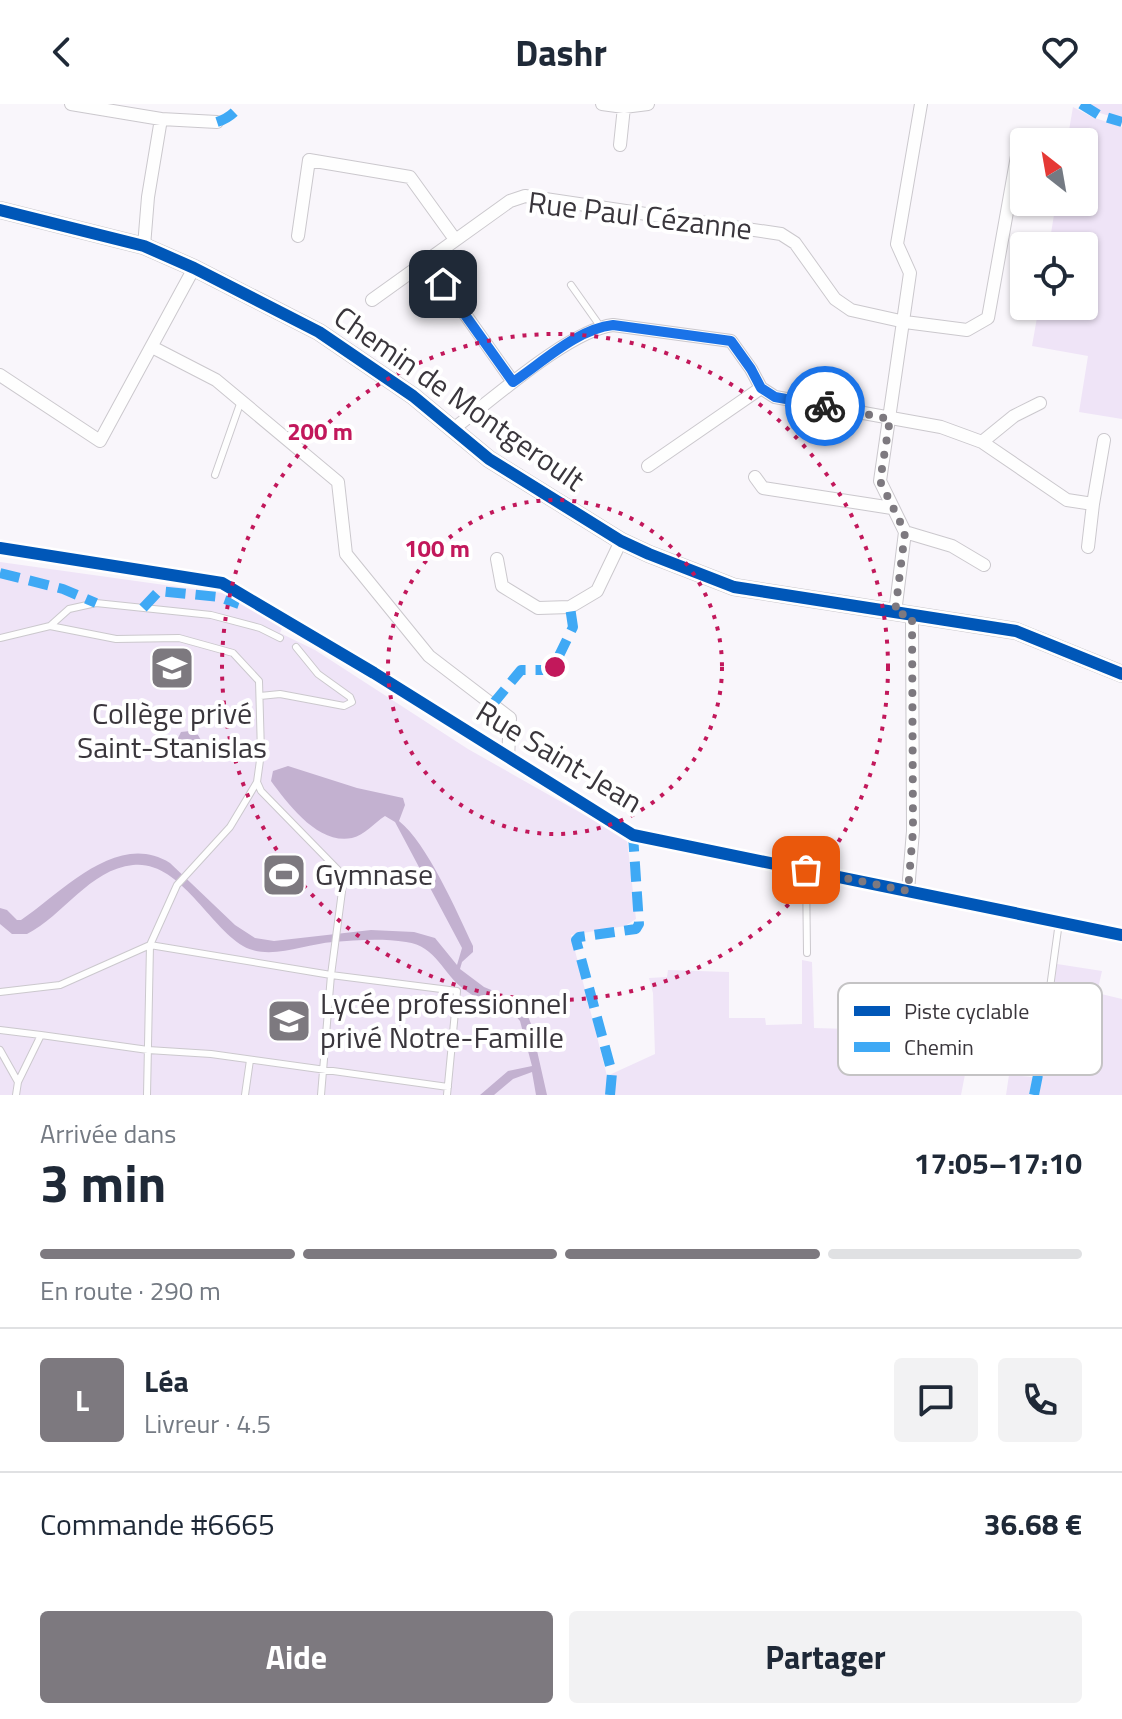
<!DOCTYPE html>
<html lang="fr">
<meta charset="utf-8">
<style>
body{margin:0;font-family:"Titillium Web",sans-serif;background:#f2f2f3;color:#1f2937;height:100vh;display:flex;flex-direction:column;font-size:30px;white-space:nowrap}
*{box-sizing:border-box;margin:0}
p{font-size:26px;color:#747a83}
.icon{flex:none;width:44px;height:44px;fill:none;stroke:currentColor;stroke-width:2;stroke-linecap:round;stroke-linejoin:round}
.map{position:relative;height:991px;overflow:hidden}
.sheet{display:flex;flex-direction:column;background:#fff;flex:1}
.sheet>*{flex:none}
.needle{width:52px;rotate:329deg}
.tools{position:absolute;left:1010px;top:24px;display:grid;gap:16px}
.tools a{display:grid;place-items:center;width:88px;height:88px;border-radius:8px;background:#fff;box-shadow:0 2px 6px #0004;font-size:40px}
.pin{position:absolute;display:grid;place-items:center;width:68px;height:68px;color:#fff;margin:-34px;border-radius:16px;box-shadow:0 4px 12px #0006}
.courier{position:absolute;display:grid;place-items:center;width:80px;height:80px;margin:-40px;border:6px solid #1a73e8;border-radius:50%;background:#fff;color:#222;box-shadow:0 2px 10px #0007}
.headline em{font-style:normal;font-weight:700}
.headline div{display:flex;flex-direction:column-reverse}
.headline{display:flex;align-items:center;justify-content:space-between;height:136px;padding:0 40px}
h1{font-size:52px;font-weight:700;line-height:60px}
.bar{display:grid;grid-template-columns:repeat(4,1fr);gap:12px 8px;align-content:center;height:96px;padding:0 40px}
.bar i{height:10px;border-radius:6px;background:#e0e1e3}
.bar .on{background:#7d797f}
.bar p{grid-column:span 4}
.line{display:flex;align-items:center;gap:20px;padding:0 40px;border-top:2px solid #e0e1e3}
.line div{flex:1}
.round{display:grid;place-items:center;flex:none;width:84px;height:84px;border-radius:8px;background:#f2f2f3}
.primary-button{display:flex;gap:16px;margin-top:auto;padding:16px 40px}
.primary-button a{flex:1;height:92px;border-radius:8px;background:#7d797f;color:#fff;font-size:32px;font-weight:700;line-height:92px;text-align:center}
.primary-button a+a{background:#f2f2f3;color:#1f2937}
header{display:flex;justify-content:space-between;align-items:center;height:104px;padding:0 40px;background:#fff;font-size:36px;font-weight:700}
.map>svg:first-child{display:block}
.green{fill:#efe4f7}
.water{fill:#c3b1d0}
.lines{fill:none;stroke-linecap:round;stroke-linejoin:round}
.lane-casing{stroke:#cbc8cd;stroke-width:8}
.street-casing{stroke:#cbc8cd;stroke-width:14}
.secondary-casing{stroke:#cbc8cd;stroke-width:18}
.lane{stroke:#fefefe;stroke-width:6}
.street{stroke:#fefefe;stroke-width:12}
.secondary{stroke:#f4f2f6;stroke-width:16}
.quiet{stroke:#3fa9f5;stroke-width:10;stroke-dasharray:20 10;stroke-linecap:butt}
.cycleway-casing{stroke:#fff;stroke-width:17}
.cycleway{stroke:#0057b8;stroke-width:12}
.done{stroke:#7d797f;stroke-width:8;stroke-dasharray:0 14.4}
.route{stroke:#1a73e8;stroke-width:10}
.ring{fill:none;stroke:#c2185b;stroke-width:4;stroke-dasharray:4 8}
.labels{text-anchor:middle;stroke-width:8;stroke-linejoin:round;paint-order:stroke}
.street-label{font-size:30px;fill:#3a363c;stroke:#fff}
.poi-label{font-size:30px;fill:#3a363c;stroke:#fff;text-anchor:start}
.key{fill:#fff;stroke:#c4c3c4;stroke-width:2}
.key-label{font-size:22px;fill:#3a363c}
.centre{fill:#c2185b;stroke:#fff;stroke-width:4}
.ring-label{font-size:24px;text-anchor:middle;font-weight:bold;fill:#c2185b;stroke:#fff;stroke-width:8;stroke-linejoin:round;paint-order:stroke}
</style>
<header><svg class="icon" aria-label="back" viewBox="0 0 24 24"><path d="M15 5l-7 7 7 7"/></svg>Dashr<svg class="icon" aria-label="heart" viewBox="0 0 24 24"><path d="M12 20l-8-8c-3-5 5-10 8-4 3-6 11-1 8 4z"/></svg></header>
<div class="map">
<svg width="1122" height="991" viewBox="0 0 1122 991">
<rect width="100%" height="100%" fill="#f9f6fb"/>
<path class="green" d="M 1085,0 L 1122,0 L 1122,16 L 1100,9 Z
M 1073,3 L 1092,13 L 1122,23 L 1122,315 L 1079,308 L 1088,252 L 1032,242 L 1039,202 L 1084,202 L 1084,142 L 1049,142 L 1056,98 L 1084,98 L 1084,38 L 1067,38 Z
M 0,458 L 229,490 L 282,524 L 280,529 L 315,546 L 468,645 L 627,735 L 636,815 L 625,822 L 571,831 L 607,972 L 655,950 L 653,889 L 649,874 L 667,873 L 668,866 L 729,868 L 729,914 L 765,914 L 766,921 L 802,920 L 802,856 L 812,858 L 814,924 L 850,925 L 850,889 L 898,893 L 892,953 L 967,960 L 961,991 L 0,991 Z
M 1057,860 L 1102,867 L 1097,889 L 1122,895 L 1122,991 L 1039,991 Z
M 1009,971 L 1033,973 L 1029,991 L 1006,991 Z"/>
<path class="water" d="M 190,627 L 198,631 L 202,638 L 196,647 C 187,648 180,647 176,638 L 181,628 Z
M 288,662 L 357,684 L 403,694 L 405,701 L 399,717 C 427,739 457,808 473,842 L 473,848 L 462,858 L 460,865 L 484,883 L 523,899 L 531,920 L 547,991 L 536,991 L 532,968 L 513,975 L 494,991 L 480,991 L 508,967 L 532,962 L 520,917 L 514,910 C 498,903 479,897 465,886 C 442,870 437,842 406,838 C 382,834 356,836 333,838 C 305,840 269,857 243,842 C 208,821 179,756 133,761 C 90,765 63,812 27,830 L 12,830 L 0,820 L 0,804 L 7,806 L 17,816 L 21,816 C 63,788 117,726 170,759 L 235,821 L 255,834 L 274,837 L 371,826 L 414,828 L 435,834 L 457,861 L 462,844 L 395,718 L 385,712 C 374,719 365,731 352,734 C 318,741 288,700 271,677 L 273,667 Z"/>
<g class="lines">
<g class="lane-casing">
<path id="lane" d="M 571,181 L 600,222
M 215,371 L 241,297
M 50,522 L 69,505 L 96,499 L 211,511 L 260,524 L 280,534
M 0,534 L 50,522 L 116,535 L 179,534 L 233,549 L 259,577 L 261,649 L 257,678 L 230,723 L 177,781 L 150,841 L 147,991
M 260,592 L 280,590 L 344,602 L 352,598 L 350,593 L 318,570 L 296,543
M 257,678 L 261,687 L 344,772 L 331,871 L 321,991
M 806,766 L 807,849
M 0,888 L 60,881 L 150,841 L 331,871 L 457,887 L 447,991
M 0,926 L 41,931
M 0,946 L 18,978
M 1038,971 L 1059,818
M 16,991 L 18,978 L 41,931 L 148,946 L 211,950 L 448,983
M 245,991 L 250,956"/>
</g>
<g class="street-casing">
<path id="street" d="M 71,0 L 161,15 L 217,18
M 602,0 L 624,3 L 648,0
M 1048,38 L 1050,37
M 620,41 L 624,3
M 298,132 L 309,56 L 410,73 L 454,134
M 144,142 L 148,93 L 161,15
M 426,155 L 513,278
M 372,196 L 510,97 L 525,92 L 781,130 L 795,139 L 835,195 L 851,206 L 905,218 L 967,226 L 988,214 L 1017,52 L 1024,49
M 152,243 L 216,276 L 338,378 L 346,450 L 429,552 L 510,614 L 508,654
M 0,271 L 100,337 L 194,164
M 453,325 C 491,297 569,226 613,221 L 731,237 L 751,265 L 761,284
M 982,338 L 1014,312 L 1040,299
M 648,362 L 761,284 L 775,293 L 941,323 L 982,338 L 1067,396 L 1093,400 L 1104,336
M 755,373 L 763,384 L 892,404
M 905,428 L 952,442 L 984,461
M 1088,443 L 1093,400
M 0,444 L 222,479 L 374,569 L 633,731 L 1122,831
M 497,455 L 502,482 L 538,504 L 570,503 L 597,487 L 621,437
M 895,509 L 905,428 L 880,377 L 910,169 L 897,140 L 921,0
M 908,787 L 913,727 L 912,512"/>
</g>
<g class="secondary-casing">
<path id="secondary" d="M 0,106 L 144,142 L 194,164 L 319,228 L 413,292 L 489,355 L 621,437 L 649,450 L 734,483 L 1016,527 L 1122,570"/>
</g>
<use href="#lane" class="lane"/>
<use href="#street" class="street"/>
<use href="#secondary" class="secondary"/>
<path class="quiet" d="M 1081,0 L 1099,11 L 1122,18
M 217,18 C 226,15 236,9 240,0
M 0,469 L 63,485 L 96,499
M 143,504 L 159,487 L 219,493 L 239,500
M 492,601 L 521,566 L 552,566 L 573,523 L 570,503
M 610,991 L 612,969 L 576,836 L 579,833 L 636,825 L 639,820 L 633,731
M 1034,991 L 1038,971"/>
<g class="cycleway-casing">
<path id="cycleway" d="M 0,106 L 144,142 L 194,164 L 319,228 L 413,292 L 489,355 L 621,437 L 649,450 L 734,483 L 1016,527 L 1122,570
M 0,444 L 222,479 L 374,569 L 633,731 L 1122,831"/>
</g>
<use href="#cycleway" class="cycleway"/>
</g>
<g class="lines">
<path class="done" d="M 806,766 L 908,787 L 913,727 L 912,512 L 895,509 L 905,428 L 880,377 L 890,315 L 825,302"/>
<path class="route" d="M 443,180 L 513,278 C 543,258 577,225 613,221 L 731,237 L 751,265 L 761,284 L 775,293 L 825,302"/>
</g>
<g class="ring">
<circle cx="555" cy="563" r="167"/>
<circle cx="555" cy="563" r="333"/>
</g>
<defs>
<g id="school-square" transform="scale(2.3)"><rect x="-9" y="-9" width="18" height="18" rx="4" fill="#7d797f" stroke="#fff"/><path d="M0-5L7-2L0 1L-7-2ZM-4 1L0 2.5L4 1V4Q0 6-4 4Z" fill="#fff"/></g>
<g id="stadium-square" transform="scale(2.3)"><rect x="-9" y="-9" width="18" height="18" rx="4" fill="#7d797f" stroke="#fff"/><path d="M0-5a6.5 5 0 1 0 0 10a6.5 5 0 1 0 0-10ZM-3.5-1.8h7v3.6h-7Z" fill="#fff"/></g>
</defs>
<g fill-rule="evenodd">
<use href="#school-square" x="172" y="564"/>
<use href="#stadium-square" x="284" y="771"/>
<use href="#school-square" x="289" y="917"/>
</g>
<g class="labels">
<g class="street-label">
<text transform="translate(640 112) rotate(7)" y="10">Rue Paul Cézanne</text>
<text transform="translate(459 295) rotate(35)" y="10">Chemin de Montgeroult</text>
<text transform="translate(559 653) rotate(31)" y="10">Rue Saint-Jean</text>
</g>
<g class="poi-label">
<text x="172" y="620" text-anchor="middle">Collège privé<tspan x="172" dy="34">Saint-Stanislas</tspan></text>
<text x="315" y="781">Gymnase</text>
<text x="320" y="910">Lycée professionnel<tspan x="320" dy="34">privé Notre-Famille</tspan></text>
</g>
</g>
<rect x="838" y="879" width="264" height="92" rx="12" class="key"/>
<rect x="854" y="902" width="36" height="10" fill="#0057b8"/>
<rect x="854" y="938" width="36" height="10" fill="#3fa9f5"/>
<g class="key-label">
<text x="904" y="915">Piste cyclable</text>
<text x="904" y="951">Chemin</text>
</g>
<circle cx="555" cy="563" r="12" class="centre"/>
<g class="ring-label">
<text x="320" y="336">200 m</text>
<text x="437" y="453">100 m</text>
</g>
</svg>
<div class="tools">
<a><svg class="needle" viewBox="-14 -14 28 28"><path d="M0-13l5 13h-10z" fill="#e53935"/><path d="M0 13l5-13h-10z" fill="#747a83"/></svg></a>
<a><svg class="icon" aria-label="locate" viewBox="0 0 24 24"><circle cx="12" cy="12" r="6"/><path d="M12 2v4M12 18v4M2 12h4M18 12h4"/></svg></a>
</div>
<div class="pin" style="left:806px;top:766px;background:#ea580c"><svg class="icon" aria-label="bag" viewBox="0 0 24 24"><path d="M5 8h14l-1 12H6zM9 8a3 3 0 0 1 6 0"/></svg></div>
<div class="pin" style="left:443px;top:180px;background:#1f2937"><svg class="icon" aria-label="home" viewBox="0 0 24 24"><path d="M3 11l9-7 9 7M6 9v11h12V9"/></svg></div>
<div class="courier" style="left:825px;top:302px"><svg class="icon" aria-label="bike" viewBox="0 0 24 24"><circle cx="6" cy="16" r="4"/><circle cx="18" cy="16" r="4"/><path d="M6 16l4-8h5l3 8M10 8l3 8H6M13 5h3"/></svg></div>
</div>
<section class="sheet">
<div class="headline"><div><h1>3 min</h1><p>Arrivée dans</p></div><em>17:05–17:10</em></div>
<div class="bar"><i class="on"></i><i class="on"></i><i class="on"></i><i></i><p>En route · 290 m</p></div>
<div class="line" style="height:144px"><b class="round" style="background:#7d797f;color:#fff">L</b><div><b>Léa</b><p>Livreur · 4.5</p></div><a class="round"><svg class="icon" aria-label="chat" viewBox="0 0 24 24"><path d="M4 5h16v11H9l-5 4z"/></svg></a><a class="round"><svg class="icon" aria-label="phone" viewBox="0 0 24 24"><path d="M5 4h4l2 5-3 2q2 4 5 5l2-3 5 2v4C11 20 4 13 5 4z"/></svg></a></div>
<div class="line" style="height:104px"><div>Commande #6665</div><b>36.68 €</b></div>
<div class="primary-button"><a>Aide</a><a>Partager</a></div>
</section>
